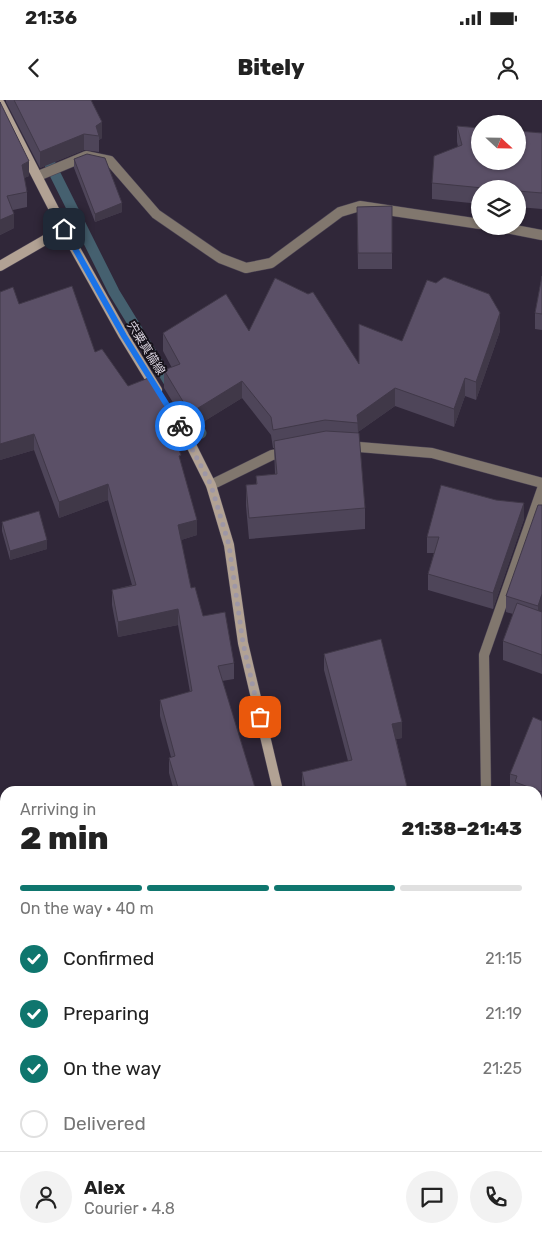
<!DOCTYPE html>
<meta charset="utf-8">
<style>
body{margin:0;font-family:Rubik,"Noto Sans JP",sans-serif;background:#f2f2f2;color:#222;height:100vh;display:flex;flex-direction:column;font-size:19px;white-space:nowrap}
*{box-sizing:border-box;margin:0}
p{font-size:16px;color:#767676}
.icon{flex:none;width:28px;height:28px;fill:none;stroke:currentColor;stroke-width:2;stroke-linecap:round;stroke-linejoin:round}
.map{position:relative;flex:1;overflow:hidden}
.sheet{position:absolute;left:0px;top:686px;width:542px;height:466px;display:flex;flex-direction:column;background:#fff;border-radius:15px 15px 0 0;box-shadow:0 1px 4px #0004}
.sheet>*{flex:none}
.needle{width:32px;rotate:112deg}
.tools{position:absolute;left:471px;top:15px;display:grid;gap:10px}
.tools a{display:grid;place-items:center;width:55px;height:55px;border-radius:50%;background:#fff;box-shadow:0 1px 4px #0004;font-size:25px}
.pin{position:absolute;display:grid;place-items:center;width:42px;height:42px;color:#fff;margin:-21px;border-radius:10px;box-shadow:0 2px 8px #0006}
.courier{position:absolute;display:grid;place-items:center;width:50px;height:50px;margin:-25px;border:4px solid #1a73e8;border-radius:50%;background:#fff;color:#222;box-shadow:0 1px 6px #0007}
.summary em{font-style:normal;font-weight:800}
.summary div{display:flex;flex-direction:column-reverse}
.summary{display:flex;align-items:center;justify-content:space-between;height:85px;padding:0 20px}
h1{font-size:32px;font-weight:800;line-height:38px}
.bar{display:grid;grid-template-columns:repeat(4,1fr);gap:8px 5px;align-content:center;height:60px;padding:0 20px}
.bar i{height:6px;border-radius:4px;background:#e0e0e0}
.bar .selected{background:#0f766e}
.bar p{grid-column:span 4}
.line{display:flex;align-items:center;gap:12px;padding:0 20px;border-top:1px solid #e0e0e0}
.line div{flex:1}
.round{display:grid;place-items:center;flex:none;width:52px;height:52px;border-radius:26px;background:#f2f2f2}
ol{padding:0 20px;list-style:none}
li{display:flex;align-items:center;gap:15px;height:55px}
li p{margin-inline-start:auto}
li .icon{padding:5px;border-radius:50%;background:#0f766e;color:#fff;stroke-width:4}
li:last-child{color:#767676}
li i{width:28px;height:28px;border:2px solid #e0e0e0;border-radius:50%}
.status{display:flex;justify-content:space-between;align-items:center;height:35px;padding:0 25px;background:#fff;direction:ltr}
.status svg{height:14px;fill:currentColor}
header{display:flex;justify-content:space-between;align-items:center;height:65px;padding:0 20px;background:#fff;font-size:22px;font-weight:800}
.map>svg:first-child{display:block}
.green{fill:#35382a}
.lines{fill:none;stroke-linecap:round;stroke-linejoin:round}
.stream{stroke:#45606f;stroke-width:11}
.street-casing{stroke:#4b4354;stroke-width:11}
.secondary-casing{stroke:#4b4354;stroke-width:11}
.street{stroke:#81776e;stroke-width:10}
.secondary{stroke:#b2a294;stroke-width:10}
.wall{fill:#4e4559}
.shaded-wall{fill:#403848}
.building{fill:#5b5067;stroke:#403848}
.done{stroke:#9e97a6;stroke-width:5;stroke-dasharray:0 9}
.route{stroke:#1a73e8;stroke-width:6}
.labels{text-anchor:middle;stroke-width:4;stroke-linejoin:round;paint-order:stroke}
.street-label{font-size:12px;fill:#dad4e0;stroke:#16121a}
</style>
<div class="status"><b>21:36</b><svg viewBox="0 0 49 12"><path d="M0 12V9h3v3zM5 12V6h3v6zM10 12V3h3v9zM15 12V0h3v12zM26 1h20v11H26zM47 4h2v5h-2z"/></svg></div>
<header><svg class="icon" aria-label="back" viewBox="0 0 24 24"><path d="M15 5l-7 7 7 7"/></svg>Bitely<svg class="icon" aria-label="person" viewBox="0 0 24 24"><circle cx="12" cy="8" r="4"/><path d="M4 21q1-7 8-7t8 7"/></svg></header>
<div class="map">
<svg width="542" height="1152" viewBox="0 0 542 1152">
<rect width="100%" height="100%" fill="#302739"/>
<path class="green" d="M 542,773 L 542,901 L 538,898 L 538,776 Z"/>
<g class="lines">
<path class="stream" d="M 48,60 L 114,192 L 172,287
M 189,314 L 201,333
M 538,1063 L 542,1067"/>
<g class="street-casing">
<path id="street" d="M 38,76 L 86,56 L 110,61 L 156,114 L 220,158 L 246,168 L 271,163 L 340,112 L 360,106 L 480,124
M 495,126 L 542,135
M 347,346 L 432,353 L 542,383
M 211,385 L 272,355 L 286,353
M 486,691 L 484,555 L 542,389
M 538,983 L 542,976"/>
</g>
<g class="secondary-casing">
<path id="secondary" d="M 0,4 L 64,129 L 124,236 L 157,290
M 0,166 L 64,129
M 172,313 L 190,343 L 211,385 L 229,445 L 243,543 L 278,691
M 538,1096 L 542,1100"/>
</g>
<use href="#street" class="street"/>
<use href="#secondary" class="secondary"/>
</g>
<path class="wall" d="M 6,0 L 91,0 L 102,38 L 99,40 L 99,52 L 84,50 L 40,68 L 6,2 Z
M 0,2 L 29,76 L 24,78 L 27,92 L 27,107 L 13,110 L 14,128 L 0,135 Z
M 457,26 L 542,33 L 542,109 L 518,107 L 518,89 L 480,89 L 480,104 L 432,99 L 432,83 L 458,47 L 457,42 Z
M 74,59 L 122,112 L 95,122 L 74,68 Z
M 392,106 L 392,169 L 358,169 L 357,107 Z
M 542,176 L 542,230 L 535,229 L 535,213 Z
M 0,192 L 95,252 L 128,286 L 179,338 L 175,340 L 197,435 L 181,440 L 191,488 L 203,516 L 234,563 L 234,579 L 222,581 L 256,691 L 174,691 L 169,673 L 169,658 L 171,657 L 160,616 L 160,600 L 190,592 L 178,525 L 118,537 L 112,505 L 112,490 L 132,485 L 108,400 L 59,418 L 34,350 L 0,360 Z
M 249,231 L 359,263 L 402,241 L 500,231 L 476,300 L 465,296 L 454,327 L 395,306 L 358,332 L 365,408 L 365,429 L 249,439 L 246,406 L 246,385 L 256,384 L 256,376 L 275,374 L 274,348 L 273,348 L 271,335 L 242,298 L 190,330 L 164,288 L 164,270 L 172,268 L 163,251 L 163,233 Z
M 542,405 L 541,512 L 542,574 L 503,560 L 503,541 L 513,514 L 506,512 L 506,496 Z
M 524,419 L 493,509 L 428,490 L 428,474 L 434,453 L 427,453 L 427,437 Z
M 2,422 L 47,449 L 10,460 L 2,431 Z
M 324,554 L 402,638 L 396,639 L 408,691 L 302,691 L 302,672 L 348,661 L 324,570 Z
M 542,621 L 542,712 L 538,710 L 538,691 L 510,691 L 510,674 Z
M 356,1148 L 538,1148 L 542,1152 L 358,1152 Z"/>
<path class="shaded-wall" d="M 102,22 L 102,38 L 99,40 L 99,36 L 96,26 Z
M 84,34 L 84,50 L 40,68 L 40,52 Z
M 29,61 L 29,76 L 22,79 L 22,65 Z
M 122,103 L 122,112 L 95,122 L 95,114 Z
M 14,114 L 14,128 L 0,135 L 0,120 Z
M 500,213 L 500,231 L 476,300 L 476,282 Z
M 465,278 L 465,296 L 454,327 L 454,309 Z
M 242,281 L 242,298 L 190,330 L 190,313 Z
M 395,288 L 395,306 L 358,332 L 357,315 Z
M 179,322 L 179,338 L 170,343 L 170,327 Z
M 34,334 L 34,350 L 0,360 L 0,344 Z
M 108,384 L 108,400 L 59,418 L 59,402 Z
M 524,403 L 524,419 L 493,509 L 493,493 Z
M 197,420 L 197,435 L 178,441 L 178,425 Z
M 47,440 L 47,449 L 10,460 L 10,451 Z
M 542,494 L 542,510 L 538,522 L 538,506 Z
M 178,509 L 178,525 L 118,537 L 118,522 Z
M 402,622 L 402,638 L 392,640 L 392,624 Z
M 397,1148 L 401,1148 L 401,1152 L 389,1152 Z
M 471,1148 L 475,1148 L 475,1152 L 461,1152 Z"/>
<path class="building" d="M 14,0 L 91,0 L 102,22 L 96,26 L 99,36 L 84,34 L 40,52 Z
M 0,2 L 29,61 L 22,65 L 27,92 L 7,96 L 14,114 L 0,120 Z
M 457,26 L 480,28 L 480,61 L 518,61 L 518,31 L 542,33 L 542,93 L 518,91 L 518,89 L 493,89 L 432,83 L 434,56 L 462,45 Z
M 87,54 L 105,58 L 122,103 L 95,114 L 74,59 Z
M 392,106 L 392,153 L 358,153 L 357,107 Z
M 542,176 L 542,214 L 535,213 Z
M 444,177 L 489,194 L 500,213 L 476,282 L 465,278 L 454,309 L 395,288 L 357,315 L 358,323 L 325,320 L 273,330 L 271,317 L 242,281 L 190,313 L 164,270 L 180,264 L 163,233 L 226,194 L 249,231 L 275,178 L 308,194 L 313,192 L 359,264 L 359,224 L 402,241 L 427,180 L 436,183 Z
M 72,186 L 95,252 L 102,249 L 128,286 L 151,277 L 179,322 L 170,327 L 181,355 L 179,356 L 197,420 L 178,425 L 191,488 L 195,487 L 203,516 L 225,512 L 234,563 L 218,566 L 256,691 L 179,691 L 169,658 L 175,656 L 160,600 L 192,591 L 178,509 L 118,522 L 112,490 L 136,485 L 108,384 L 59,402 L 34,334 L 0,344 L 0,192 L 13,187 L 19,204 Z
M 326,331 L 359,333 L 365,408 L 249,418 L 246,385 L 257,384 L 256,376 L 277,374 L 274,341 Z
M 441,385 L 496,400 L 524,403 L 493,493 L 428,474 L 439,437 L 427,437 Z
M 538,405 L 542,405 L 542,494 L 538,506 L 506,496 Z
M 39,411 L 47,440 L 10,451 L 2,422 Z
M 517,503 L 542,512 L 542,555 L 503,541 Z
M 381,539 L 402,622 L 392,624 L 408,691 L 306,691 L 302,672 L 352,660 L 324,554 Z
M 533,617 L 542,621 L 542,692 L 515,682 L 517,676 L 510,674 Z
M 538,1105 L 542,1115 L 542,1152 L 479,1152 L 476,1148 L 538,1148 Z
M 363,1148 L 397,1148 L 389,1152 L 366,1152 Z
M 403,1148 L 471,1148 L 461,1152 L 405,1152 Z"/>
<g class="lines">
<path class="done" d="M 180,326 L 211,385 L 229,445 L 243,543 L 260,617"/>
<path class="route" d="M 64,129 L 124,236 L 180,326"/>
</g>
<g class="labels">
<g class="street-label">
<text transform="translate(146 248) rotate(58)" y="4">宍粟真備線</text>
</g>
</g>
</svg>
<div class="tools">
<a><svg class="needle" viewBox="-14 -14 28 28"><path d="M0-13l5 13h-10z" fill="#e53935"/><path d="M0 13l5-13h-10z" fill="#767676"/></svg></a>
<a><svg class="icon" aria-label="layers" viewBox="0 0 24 24"><path d="M12 4l9 5-9 5-9-5zM3 14l9 5 9-5"/></svg></a>
</div>
<div class="pin" style="left:260px;top:617px;background:#ea580c"><svg class="icon" aria-label="bag" viewBox="0 0 24 24"><path d="M5 8h14l-1 12H6zM9 8a3 3 0 0 1 6 0"/></svg></div>
<div class="pin" style="left:64px;top:129px;background:#1f2937"><svg class="icon" aria-label="home" viewBox="0 0 24 24"><path d="M3 11l9-7 9 7M6 9v11h12V9"/></svg></div>
<div class="courier" style="left:180px;top:326px"><svg class="icon" aria-label="bike" viewBox="0 0 24 24"><circle cx="6" cy="16" r="4"/><circle cx="18" cy="16" r="4"/><path d="M6 16l4-8h5l3 8M10 8l3 8H6M13 5h3"/></svg></div>
<section class="sheet">
<div class="summary"><div><h1>2 min</h1><p>Arriving in</p></div><em>21:38–21:43</em></div>
<div class="bar"><i class="selected"></i><i class="selected"></i><i class="selected"></i><i></i><p>On the way · 40 m</p></div>
<ol>
<li><svg class="icon" aria-label="check" viewBox="0 0 24 24"><path d="M5 12l5 5 9-10"/></svg>Confirmed<p>21:15</p></li>
<li><svg class="icon" aria-label="check" viewBox="0 0 24 24"><path d="M5 12l5 5 9-10"/></svg>Preparing<p>21:19</p></li>
<li><svg class="icon" aria-label="check" viewBox="0 0 24 24"><path d="M5 12l5 5 9-10"/></svg>On the way<p>21:25</p></li>
<li><i></i>Delivered</li>
</ol>
<div class="line" style="height:90px"><a class="round"><svg class="icon" aria-label="person" viewBox="0 0 24 24"><circle cx="12" cy="8" r="4"/><path d="M4 21q1-7 8-7t8 7"/></svg></a><div><b>Alex</b><p>Courier · 4.8</p></div><a class="round"><svg class="icon" aria-label="chat" viewBox="0 0 24 24"><path d="M4 5h16v11H9l-5 4z"/></svg></a><a class="round"><svg class="icon" aria-label="phone" viewBox="0 0 24 24"><path d="M5 4h4l2 5-3 2q2 4 5 5l2-3 5 2v4C11 20 4 13 5 4z"/></svg></a></div>
</section>
</div>
